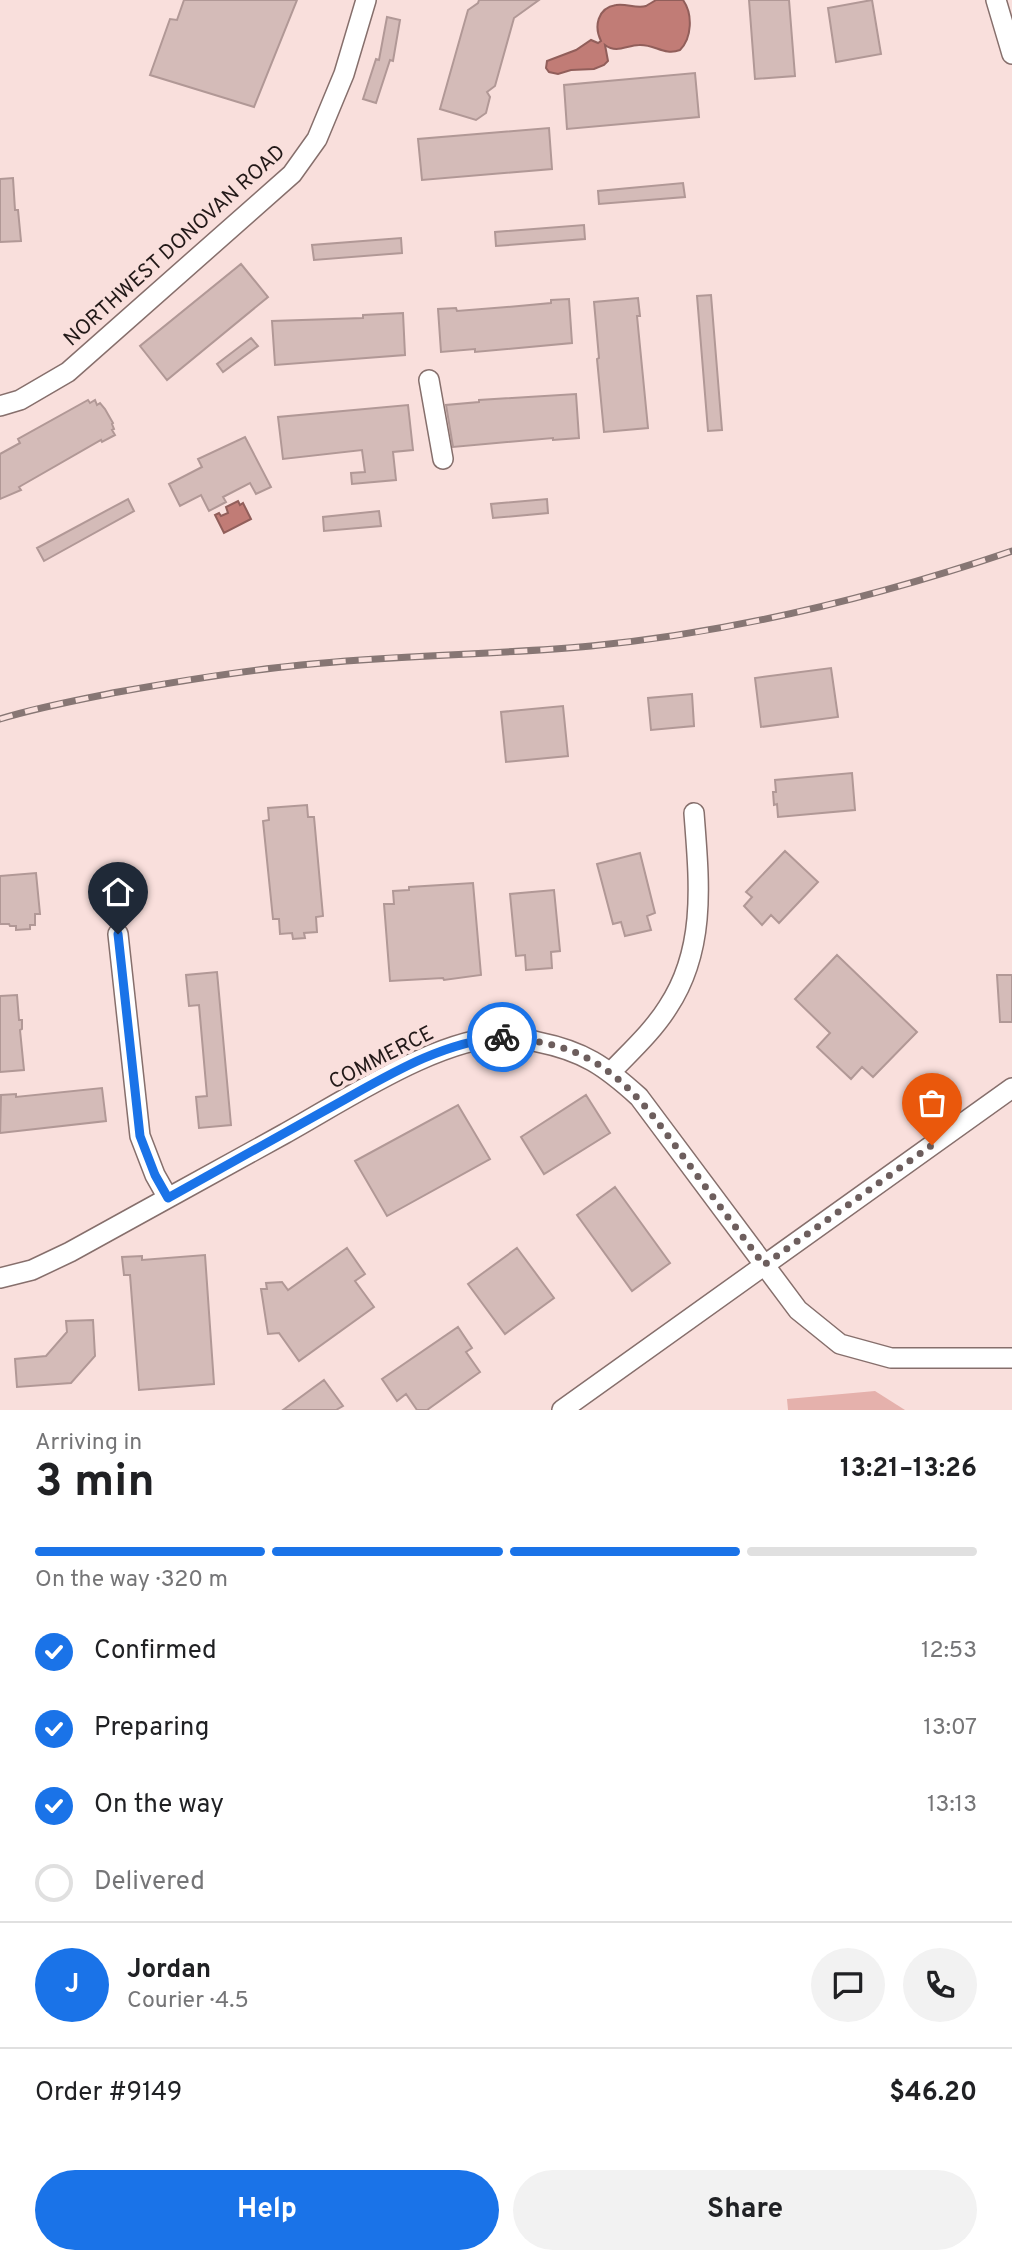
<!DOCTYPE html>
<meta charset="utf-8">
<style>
body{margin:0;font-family:Overpass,sans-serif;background:#f2f2f2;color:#202124;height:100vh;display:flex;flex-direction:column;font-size:26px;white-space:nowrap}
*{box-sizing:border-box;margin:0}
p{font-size:23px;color:#757577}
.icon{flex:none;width:38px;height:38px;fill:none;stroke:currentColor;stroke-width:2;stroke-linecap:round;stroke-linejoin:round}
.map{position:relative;height:1410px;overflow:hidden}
.sheet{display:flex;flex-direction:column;background:#fff;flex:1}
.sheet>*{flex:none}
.pin{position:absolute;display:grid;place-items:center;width:60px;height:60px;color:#fff;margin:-72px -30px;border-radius:50% 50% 50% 0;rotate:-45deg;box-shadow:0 0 7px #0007}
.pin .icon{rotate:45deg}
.courier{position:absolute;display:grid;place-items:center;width:70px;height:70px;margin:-35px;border:5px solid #1a73e8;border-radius:50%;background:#fff;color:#222;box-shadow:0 2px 9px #0007}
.summary em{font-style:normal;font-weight:700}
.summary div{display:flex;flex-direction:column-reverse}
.summary{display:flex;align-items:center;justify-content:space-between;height:119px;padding:0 35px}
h1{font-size:46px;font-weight:700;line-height:52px}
.bar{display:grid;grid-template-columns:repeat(4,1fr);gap:10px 7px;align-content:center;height:84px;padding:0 35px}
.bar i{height:9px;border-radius:5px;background:#e0e0e0}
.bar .selected{background:#1a73e8}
.bar p{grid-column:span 4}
.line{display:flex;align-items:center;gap:18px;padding:0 35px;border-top:2px solid #e0e0e0}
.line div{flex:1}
.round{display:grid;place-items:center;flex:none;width:74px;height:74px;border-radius:37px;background:#f2f2f2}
ol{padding:0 35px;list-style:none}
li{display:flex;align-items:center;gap:21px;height:77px}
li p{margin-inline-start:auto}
li .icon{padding:7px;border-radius:50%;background:#1a73e8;color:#fff;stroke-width:4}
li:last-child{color:#757577}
li i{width:38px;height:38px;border:4px solid #e0e0e0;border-radius:50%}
.button{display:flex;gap:14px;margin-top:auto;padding:14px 35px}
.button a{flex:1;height:80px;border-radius:42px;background:#1a73e8;color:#fff;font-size:28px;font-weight:700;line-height:80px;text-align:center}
.button a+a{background:#f2f2f2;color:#202124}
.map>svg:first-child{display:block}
.green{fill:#e5b1ac}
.water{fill:#c17c76;stroke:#915e5a;stroke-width:2}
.building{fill:#d4bbb8;stroke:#b19896;stroke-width:2}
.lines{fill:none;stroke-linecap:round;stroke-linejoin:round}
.minor-casing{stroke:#866f6c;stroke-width:22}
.minor{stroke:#fff;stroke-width:19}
.rail-casing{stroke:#877674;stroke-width:7}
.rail{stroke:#f9dfdc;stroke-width:4.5;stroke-dasharray:13;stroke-linecap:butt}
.done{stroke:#6d5e5d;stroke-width:7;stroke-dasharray:0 12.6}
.route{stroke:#1a73e8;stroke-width:9}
.labels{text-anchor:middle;stroke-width:7;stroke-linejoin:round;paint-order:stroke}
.street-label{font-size:21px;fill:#221918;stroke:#f9dfdc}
</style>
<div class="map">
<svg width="1012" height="1410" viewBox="0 0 1012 1410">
<rect width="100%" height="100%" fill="#f9dfdc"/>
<path class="green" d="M 875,1391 L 905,1410 L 788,1410 L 787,1399 Z"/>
<path class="water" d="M 656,0 L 683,0 C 693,14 692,38 680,50 C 664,56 655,44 639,45 C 627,45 617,54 605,45 L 608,61 L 604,65 L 594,69 L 571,70 L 558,74 L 549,72 L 546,68 L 547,61 L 576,50 L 591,40 L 598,43 L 601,41 C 594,27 597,8 616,5 C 626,3 636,9 646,6 C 649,4 653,2 656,0 Z
M 238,501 L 240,505 L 243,503 L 251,519 L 224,533 L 215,515 L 219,513 L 221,516 L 228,513 L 226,507 Z"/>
<path class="building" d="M 184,0 L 297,0 L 254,107 L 150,75 L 170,19 L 177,20 Z
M 479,0 L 539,0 L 514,18 L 495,86 L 487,92 L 490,97 L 486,113 L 476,120 L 440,109 L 468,10 L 478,3 Z
M 749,0 L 789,0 L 795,76 L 755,79 Z
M 872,0 L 881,54 L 836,62 L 828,8 Z
M 387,17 L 400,20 L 393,61 L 390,60 L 376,103 L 363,99 L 376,59 L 379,60 Z
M 695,73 L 699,117 L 567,129 L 564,85 Z
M 549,128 L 552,169 L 422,180 L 418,139 Z
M 13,178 L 15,210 L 18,210 L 21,241 L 0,242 L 0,179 Z
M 683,183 L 685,197 L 599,204 L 598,191 Z
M 584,225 L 585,239 L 496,246 L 495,232 Z
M 401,238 L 402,253 L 314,260 L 312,245 Z
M 241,264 L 268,297 L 167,380 L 140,346 Z
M 711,295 L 722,430 L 708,431 L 697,296 Z
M 638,298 L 640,316 L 637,316 L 648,428 L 604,432 L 597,359 L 599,358 L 594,302 Z
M 569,299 L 572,343 L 475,352 L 475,349 L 441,352 L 438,309 L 456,308 L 457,311 L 519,306 L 551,303 L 551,300 Z
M 403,313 L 405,355 L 275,365 L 272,321 L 363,318 L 363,315 Z
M 251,338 L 258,346 L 223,372 L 217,364 Z
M 576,394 L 579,438 L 553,440 L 553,438 L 453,447 L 446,405 L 479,402 L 479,400 Z
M 88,400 L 90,403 L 95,400 L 97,405 L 100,403 L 105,409 L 113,423 L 112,424 L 114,429 L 112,430 L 115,435 L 102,442 L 101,440 L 19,487 L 21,490 L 0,499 L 0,454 L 20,443 L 18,439 Z
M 408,405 L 413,450 L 393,452 L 396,480 L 352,484 L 351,473 L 365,472 L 362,450 L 283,459 L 278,417 Z
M 245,437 L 271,487 L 256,494 L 250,483 L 223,497 L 226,502 L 209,511 L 201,495 L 180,506 L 169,484 L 202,467 L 198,459 Z
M 128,499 L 134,511 L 44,561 L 37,548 Z
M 547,499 L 548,513 L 493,518 L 491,504 Z
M 379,511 L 381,526 L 324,531 L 323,517 Z
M 831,668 L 838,717 L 761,727 L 755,678 Z
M 692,694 L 694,726 L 651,730 L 648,698 Z
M 563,706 L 568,756 L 506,762 L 501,712 Z
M 852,773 L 855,810 L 778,817 L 777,804 L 774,805 L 773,792 L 776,792 L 775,780 Z
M 307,805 L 308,817 L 314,817 L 323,916 L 316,917 L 317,932 L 304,933 L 305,938 L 293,939 L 292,933 L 280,934 L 279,919 L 273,919 L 263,821 L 269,820 L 268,808 Z
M 785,851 L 818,882 L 779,923 L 771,915 L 762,925 L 744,906 L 752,897 L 746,892 Z
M 640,853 L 655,913 L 647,916 L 651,930 L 625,936 L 621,922 L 613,924 L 597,864 Z
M 36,873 L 40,914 L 35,914 L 35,925 L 30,925 L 30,929 L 16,930 L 16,926 L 10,926 L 9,924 L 0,924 L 0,876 Z
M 473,883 L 481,975 L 444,980 L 443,978 L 390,981 L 384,904 L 394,904 L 393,891 L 409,890 L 409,887 Z
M 554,890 L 560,951 L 551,952 L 552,968 L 526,970 L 525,955 L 516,956 L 510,894 Z
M 837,955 L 917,1032 L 873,1077 L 862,1067 L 851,1079 L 817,1047 L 830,1033 L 795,999 Z
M 217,972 L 231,1125 L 199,1128 L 196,1097 L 207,1096 L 199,1005 L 189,1006 L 186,975 Z
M 997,975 L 1012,975 L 1012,1022 L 1000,1022 Z
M 17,995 L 19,1020 L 22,1020 L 22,1029 L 20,1030 L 24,1070 L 0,1072 L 0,996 Z
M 102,1088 L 106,1121 L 0,1133 L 1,1095 L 16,1094 L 16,1097 Z
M 586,1095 L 610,1133 L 544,1174 L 521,1137 Z
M 458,1105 L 490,1159 L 387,1216 L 355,1161 Z
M 615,1187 L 670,1263 L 632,1291 L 577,1215 Z
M 347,1248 L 365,1274 L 355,1281 L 374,1307 L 299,1361 L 279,1333 L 268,1334 L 261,1289 L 267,1289 L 266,1283 L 282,1282 L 288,1290 Z
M 517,1248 L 554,1298 L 505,1334 L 468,1284 Z
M 205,1255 L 214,1384 L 139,1390 L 130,1275 L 124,1275 L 122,1257 L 142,1256 L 142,1260 Z
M 93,1320 L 95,1356 L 71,1383 L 17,1387 L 15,1359 L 46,1356 L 67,1332 L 66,1321 Z
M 458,1327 L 472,1348 L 466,1352 L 480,1372 L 427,1410 L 417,1410 L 406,1394 L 397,1401 L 382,1379 Z
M 324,1380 L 343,1406 L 336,1410 L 283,1410 Z"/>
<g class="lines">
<g class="minor-casing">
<path id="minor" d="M 996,0 L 1012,54
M 429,380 L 443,459
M 0,406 L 20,400 L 68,372 L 292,174 L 317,139 L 344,74 L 366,0
M 118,934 L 140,1136 L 155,1175 L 168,1198
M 611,1072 C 631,1051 653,1031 668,1007 C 707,948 699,880 694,813
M 0,1278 L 32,1270 L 70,1252 C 141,1213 213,1173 284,1134 C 344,1101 444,1033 512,1037 C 520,1037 529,1040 538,1042 C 583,1051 605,1066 639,1097 L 798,1310 L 840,1344 L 891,1358 L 1012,1358
M 562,1410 L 1012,1088"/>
</g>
<use href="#minor" class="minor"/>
<g class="rail-casing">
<path id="rail" d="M 0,719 C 39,707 78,700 118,692 C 179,681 240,671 301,665 C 397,655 494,655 591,646 C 734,632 876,597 1012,551"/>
</g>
<use href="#rail" class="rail"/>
</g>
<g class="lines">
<path class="done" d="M 502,1037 C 516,1036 530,1040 544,1043 C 619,1058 651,1114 694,1171 C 717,1203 741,1234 764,1265 L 932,1145"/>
<path class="route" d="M 118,934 L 140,1136 L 155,1175 L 168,1198 C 220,1169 272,1140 324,1111 C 381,1080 436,1043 502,1037"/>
</g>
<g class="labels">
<g class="street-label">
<text transform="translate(174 245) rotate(-42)" y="7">NORTHWEST DONOVAN ROAD</text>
<text transform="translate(381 1057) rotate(-27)" y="7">COMMERCE</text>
</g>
</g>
</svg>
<div class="pin" style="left:932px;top:1145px;background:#ea580c"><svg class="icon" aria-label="bag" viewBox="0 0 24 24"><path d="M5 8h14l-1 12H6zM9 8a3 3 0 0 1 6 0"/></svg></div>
<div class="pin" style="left:118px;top:934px;background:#1f2937"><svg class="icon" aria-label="home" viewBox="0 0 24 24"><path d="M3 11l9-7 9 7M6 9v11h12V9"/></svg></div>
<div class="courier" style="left:502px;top:1037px"><svg class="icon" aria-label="bike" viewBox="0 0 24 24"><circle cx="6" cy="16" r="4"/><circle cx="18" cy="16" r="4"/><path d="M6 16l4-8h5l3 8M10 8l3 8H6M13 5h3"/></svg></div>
</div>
<section class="sheet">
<div class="summary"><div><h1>3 min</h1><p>Arriving in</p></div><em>13:21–13:26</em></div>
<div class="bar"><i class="selected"></i><i class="selected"></i><i class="selected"></i><i></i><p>On the way · 320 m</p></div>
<ol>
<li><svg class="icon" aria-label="check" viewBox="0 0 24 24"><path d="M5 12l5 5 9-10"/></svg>Confirmed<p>12:53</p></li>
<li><svg class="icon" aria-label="check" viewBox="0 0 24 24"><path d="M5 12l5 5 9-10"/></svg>Preparing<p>13:07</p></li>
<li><svg class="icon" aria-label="check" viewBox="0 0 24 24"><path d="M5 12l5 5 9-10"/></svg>On the way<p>13:13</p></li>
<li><i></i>Delivered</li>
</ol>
<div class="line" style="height:126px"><b class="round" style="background:#1a73e8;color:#fff">J</b><div><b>Jordan</b><p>Courier · 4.5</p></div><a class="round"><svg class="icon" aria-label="chat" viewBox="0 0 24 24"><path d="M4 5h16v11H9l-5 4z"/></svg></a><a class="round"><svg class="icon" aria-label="phone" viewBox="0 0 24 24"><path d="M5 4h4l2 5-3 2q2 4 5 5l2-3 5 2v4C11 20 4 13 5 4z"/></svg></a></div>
<div class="line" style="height:91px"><div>Order #9149</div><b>$46.20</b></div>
<div class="button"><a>Help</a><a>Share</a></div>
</section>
